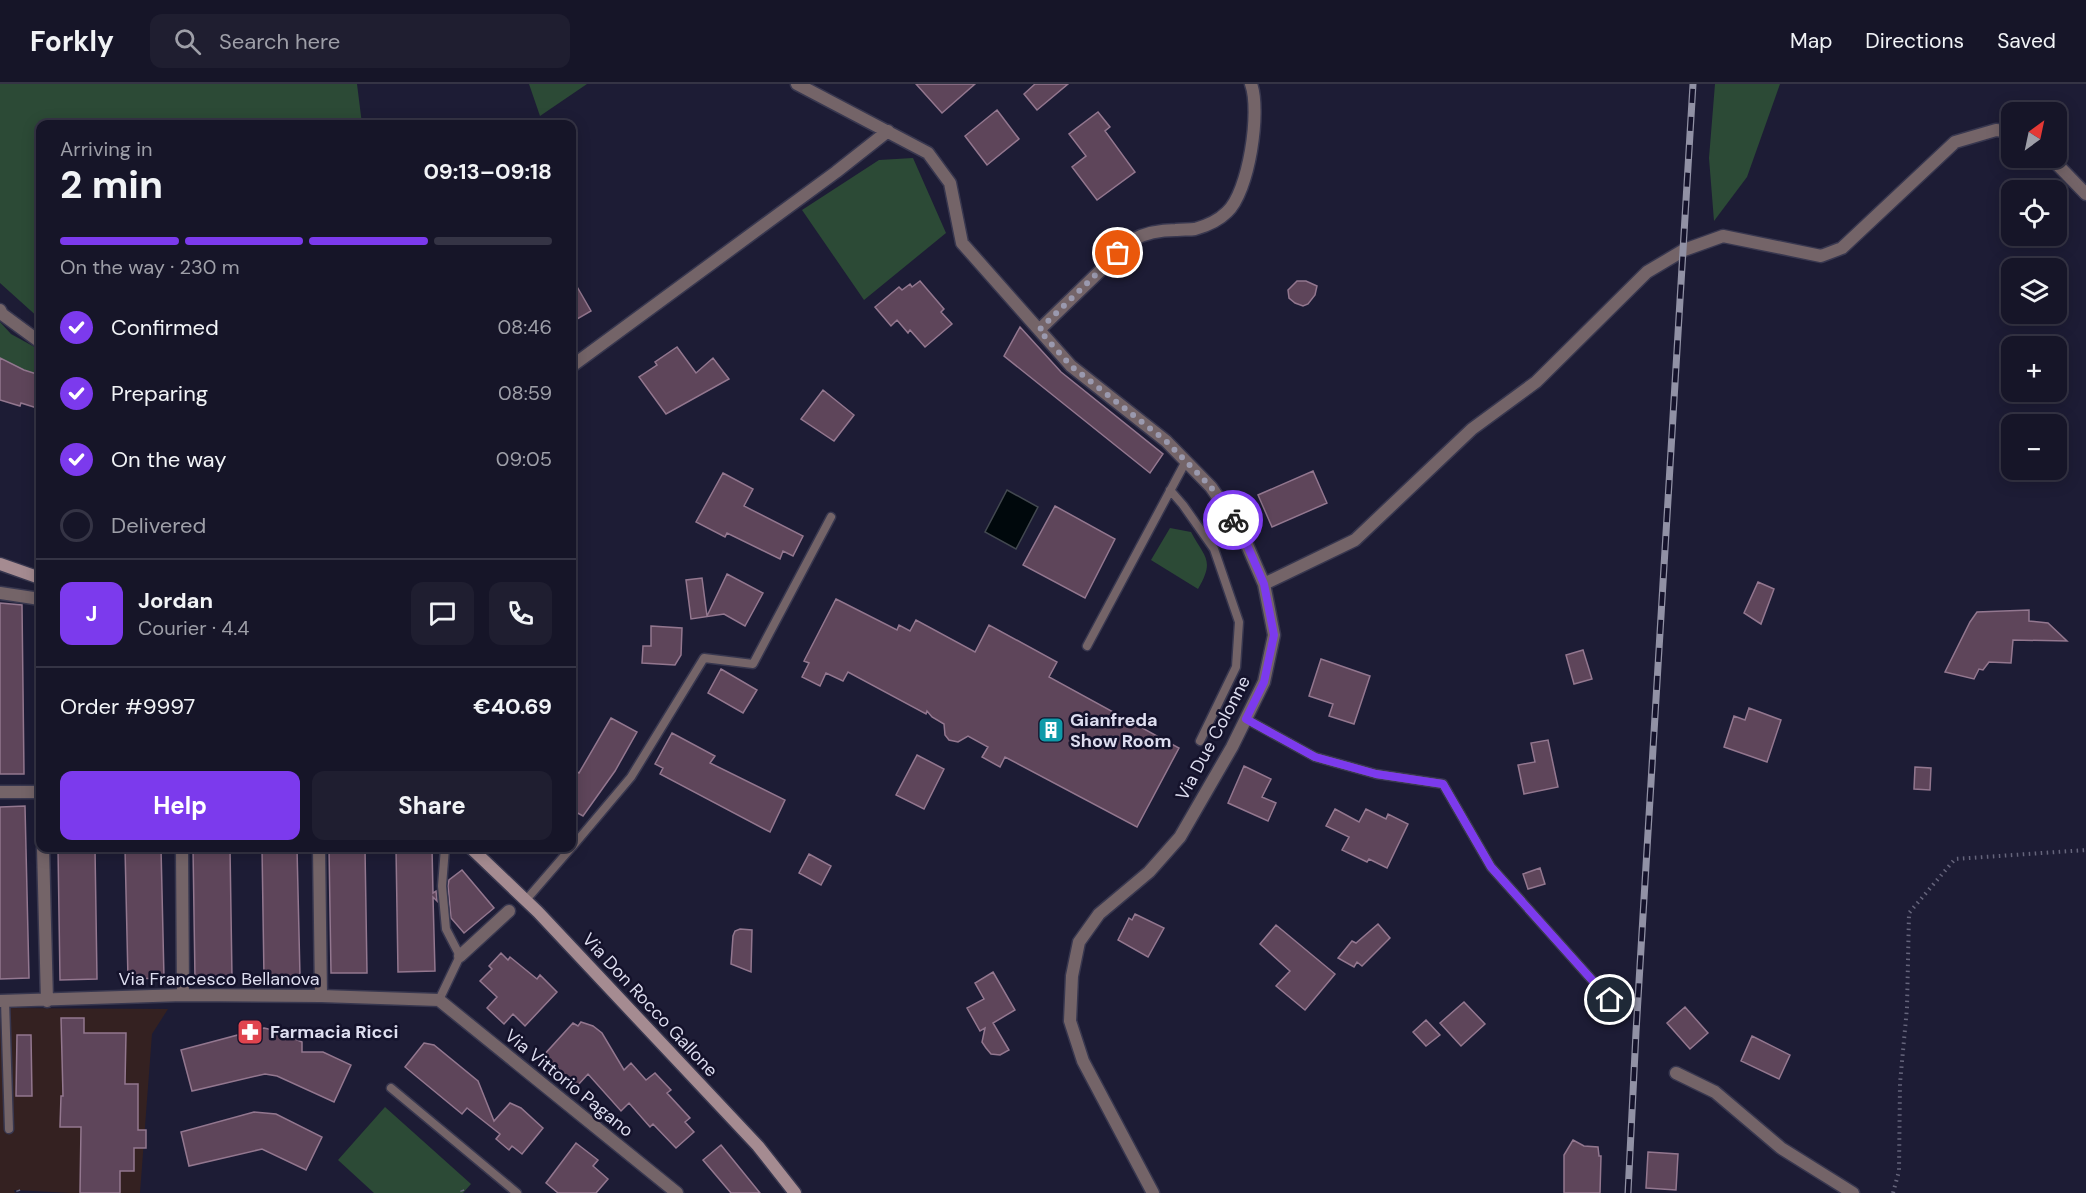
<!DOCTYPE html>
<meta charset="utf-8">
<style>
body{margin:0;font-family:"DM Sans",sans-serif;background:#1f1e30;color:#f1f3f6;height:100vh;display:flex;flex-direction:column;font-size:22px;white-space:nowrap}
*{box-sizing:border-box;margin:0}
p{font-size:20px;color:#9e9fa8}
.icon{flex:none;width:33px;height:33px;fill:none;stroke:currentColor;stroke-width:2;stroke-linecap:round;stroke-linejoin:round}
.map{position:relative;flex:1;overflow:hidden}
.side{position:absolute;left:36px;top:36px;width:540px;height:732px;display:flex;flex-direction:column;background:#161528;border-radius:12px;box-shadow:0 3px 15px #0003,0 0 0 2px #353445}
.side>*{flex:none}
.needle{width:39px;rotate:33deg}
.tools{position:absolute;left:2001px;top:18px;display:grid;gap:12px}
.tools a{display:grid;place-items:center;width:66px;height:66px;border-radius:12px;background:#161528;box-shadow:0 3px 15px #0003,0 0 0 2px #353445;font-size:30px}
.pin{position:absolute;display:grid;place-items:center;width:51px;height:51px;color:#fff;margin:-26px;border:3px solid #fff;border-radius:50%;box-shadow:0 2px 6px #0007}
.courier{position:absolute;display:grid;place-items:center;width:60px;height:60px;margin:-30px;border:4px solid #7c3aed;border-radius:50%;background:#fff;color:#222;box-shadow:0 2px 8px #0007}
.summary em{font-style:normal;font-weight:700}
.summary div{display:flex;flex-direction:column-reverse}
.summary{display:flex;align-items:center;justify-content:space-between;height:102px;padding:0 24px}
h1{font-size:39px;font-weight:700;line-height:45px}
.bar{display:grid;grid-template-columns:repeat(4,1fr);gap:9px 6px;align-content:center;height:72px;padding:0 24px}
.bar i{height:8px;border-radius:4px;background:#353445}
.bar .on{background:#7c3aed}
.bar p{grid-column:span 4}
.line{display:flex;align-items:center;gap:15px;padding:0 24px;border-top:2px solid #353445}
.line div{flex:1}
.round{display:grid;place-items:center;flex:none;width:63px;height:63px;border-radius:12px;background:#1f1e30}
ol{padding:0 24px;list-style:none}
li{display:flex;align-items:center;gap:18px;height:66px}
li p{margin-inline-start:auto}
li .icon{padding:6px;border-radius:50%;background:#7c3aed;color:#fff;stroke-width:4}
li:last-child{color:#9e9fa8}
li i{width:33px;height:33px;border:3px solid #353445;border-radius:50%}
.cta{display:flex;gap:12px;margin-top:auto;padding:12px 24px}
.cta a{flex:1;height:69px;border-radius:12px;background:#7c3aed;color:#fff;font-size:24px;font-weight:700;line-height:69px;text-align:center}
.cta a+a{background:#1f1e30;color:#f1f3f6}
header{display:flex;align-items:center;gap:36px;box-sizing:border-box;height:84px;padding:0 30px;background:#161528;border-bottom:2px solid #353445}
header strong{font-size:28px}
nav{display:flex;gap:33px;margin-inline-start:auto;font-size:21px}
.search{width:420px;height:54px;background:#1f1e30;display:flex;align-items:center;gap:15px;box-sizing:border-box;padding:0 21px;border-radius:12px;color:#9e9fa8;font-size:22px}
.map>svg:first-child{display:block}
.education{fill:#342121}
.green{fill:#2c4a36}
.water{fill:#00080c;stroke:#424850;stroke-width:1.5}
.building{fill:#5e455a;stroke:#93778f;stroke-width:1.5}
.lines{fill:none;stroke-linecap:round;stroke-linejoin:round}
.lane-casing{stroke:#38374f;stroke-width:11}
.street-casing{stroke:#38374f;stroke-width:15}
.secondary-casing{stroke:#38374f;stroke-width:15}
.path{stroke:#66657c;stroke-width:4;stroke-dasharray:1.5 4.5;stroke-linecap:butt}
.lane{stroke:#746468;stroke-width:8}
.street{stroke:#746468;stroke-width:12}
.secondary{stroke:#a58b91;stroke-width:12}
.rail-casing{stroke:#9191a5;stroke-width:7}
.rail{stroke:#14122b;stroke-width:4.5;stroke-dasharray:14;stroke-linecap:butt}
.done{stroke:#9a99ae;stroke-width:6;stroke-dasharray:0 10.8}
.route{stroke:#7c3aed;stroke-width:8}
.labels{text-anchor:middle;stroke-width:5;stroke-linejoin:round;paint-order:stroke}
.poi-label{font-size:18px;font-weight:bold;fill:#ddddef;stroke:#14122b;text-anchor:start}
.street-label{font-size:18px;fill:#ddddef;stroke:#14122b}
</style>
<header>
<strong>Forkly</strong>
<div class="search"><svg class="icon" aria-label="search" viewBox="0 0 24 24"><circle cx="10" cy="10" r="6"/><path d="M15 15l6 6"/></svg>Search here</div>
<nav><a>Map</a><a>Directions</a><a>Saved</a></nav>
</header>
<div class="map">
<svg width="2086" height="1109" viewBox="0 0 2086 1109">
<rect width="100%" height="100%" fill="#1d1c35"/>
<path class="education" d="M 0,924 L 168,925 L 152,950 L 140,1109 L 70,1109 L 14,1106 L 15,1109 L 0,1109 Z"/>
<path class="green" d="M 0,0 L 357,0 L 362,40 L 40,40 L 40,235 L 0,199 Z
M 529,0 L 587,0 L 540,32 Z
M 1715,0 L 1780,0 L 1747,93 L 1714,137 L 1709,74 Z
M 913,74 L 946,149 L 864,216 L 802,126 L 879,76 Z
M 0,238 L 11,250 L 40,266 L 40,291 L 24,286 L 0,274 Z
M 1170,444 L 1191,448 C 1205,474 1215,476 1198,505 L 1151,476 Z
M 385,1023 L 471,1100 L 463,1109 L 374,1109 L 338,1076 Z"/>
<path class="water" d="M 1007,406 L 1038,423 L 1016,465 L 985,448 Z"/>
<path class="building" d="M 916,0 L 975,0 L 942,29 Z
M 1035,0 L 1068,0 L 1037,26 L 1024,10 Z
M 997,26 L 1019,55 L 987,81 L 965,52 Z
M 1098,28 L 1110,43 L 1105,47 L 1135,88 L 1097,116 L 1072,83 L 1086,72 L 1069,50 Z
M 572,194 L 591,227 L 572,238 Z
M 920,197 L 944,225 L 941,228 L 952,240 L 925,263 L 910,246 L 908,249 L 897,236 L 891,242 L 875,223 L 899,203 L 902,206 L 910,200 L 912,203 Z
M 1297,197 L 1306,197 L 1317,202 L 1315,211 L 1308,220 L 1303,222 L 1295,219 L 1289,214 L 1288,206 Z
M 1020,243 L 1061,288 L 1163,370 L 1150,389 L 1004,272 Z
M 677,263 L 696,289 L 713,274 L 729,295 L 666,330 L 639,293 L 657,281 L 655,278 Z
M 0,274 L 24,286 L 40,291 L 40,325 L 21,319 L 20,322 L 0,316 Z
M 823,306 L 854,331 L 834,357 L 801,335 Z
M 1313,387 L 1327,419 L 1272,443 L 1258,411 Z
M 723,389 L 753,405 L 744,422 L 803,452 L 793,472 L 783,467 L 780,475 L 727,449 L 725,453 L 696,438 Z
M 1055,422 L 1115,455 L 1085,514 L 1023,481 Z
M 727,490 L 763,509 L 745,542 L 724,530 L 691,535 L 686,496 L 702,494 L 707,532 Z
M 1758,498 L 1774,505 L 1761,540 L 1744,529 Z
M 836,515 L 897,546 L 899,541 L 910,547 L 916,536 L 975,568 L 989,541 L 1057,578 L 1049,593 L 1179,664 L 1137,743 L 1005,673 L 1000,683 L 982,673 L 988,663 L 968,652 L 958,658 L 949,656 L 945,651 L 944,640 L 932,633 L 927,627 L 926,630 L 848,588 L 843,597 L 826,589 L 820,602 L 802,593 L 809,579 L 804,577 Z
M 0,519 L 22,521 L 24,690 L 0,690 Z
M 2029,526 L 2029,537 L 2048,539 L 2067,557 L 2013,556 L 2011,579 L 1989,578 L 1983,586 L 1979,585 L 1974,595 L 1945,588 L 1970,538 L 1977,528 Z
M 651,542 L 682,544 L 681,571 L 675,581 L 642,579 L 643,562 L 651,562 Z
M 1583,566 L 1592,595 L 1574,600 L 1566,571 Z
M 1321,575 L 1370,592 L 1354,640 L 1329,632 L 1333,620 L 1309,612 Z
M 721,585 L 757,606 L 743,629 L 708,609 Z
M 1749,624 L 1781,636 L 1767,678 L 1724,663 L 1734,632 L 1745,636 Z
M 611,634 L 637,648 L 615,687 L 583,732 L 572,726 L 572,685 L 579,689 Z
M 672,649 L 715,672 L 710,679 L 785,716 L 770,748 L 660,690 L 663,684 L 655,680 Z
M 1548,656 L 1558,703 L 1524,710 L 1518,681 L 1535,678 L 1531,659 Z
M 917,671 L 944,685 L 924,725 L 896,711 Z
M 1244,682 L 1271,695 L 1262,713 L 1276,719 L 1268,737 L 1228,719 Z
M 1915,683 L 1931,684 L 1930,706 L 1914,705 Z
M 25,722 L 29,894 L 0,895 L 0,723 Z
M 1335,725 L 1359,738 L 1366,725 L 1386,735 L 1388,730 L 1408,740 L 1387,784 L 1369,775 L 1367,778 L 1342,766 L 1349,753 L 1326,742 Z
M 58,764 L 95,764 L 97,895 L 60,896 Z
M 125,764 L 161,764 L 164,894 L 128,895 Z
M 193,764 L 230,764 L 232,894 L 195,895 Z
M 262,764 L 297,764 L 300,893 L 264,894 Z
M 329,764 L 365,764 L 367,889 L 331,889 Z
M 396,764 L 432,764 L 433,809 L 436,807 L 437,817 L 433,813 L 435,887 L 398,888 Z
M 809,770 L 831,782 L 821,801 L 799,789 Z
M 1540,784 L 1545,800 L 1528,805 L 1523,790 Z
M 462,786 L 494,824 L 464,849 L 451,834 L 448,802 L 449,796 Z
M 1135,830 L 1164,844 L 1148,873 L 1118,856 L 1129,834 L 1132,836 Z
M 1378,840 L 1390,854 L 1362,882 L 1357,878 L 1354,883 L 1338,874 L 1352,857 L 1356,859 Z
M 1276,841 L 1335,890 L 1305,926 L 1276,902 L 1290,887 L 1260,860 Z
M 740,845 L 752,846 L 751,888 L 731,880 L 733,852 L 735,847 Z
M 501,869 L 508,876 L 510,873 L 537,895 L 540,891 L 557,908 L 525,942 L 513,930 L 504,940 L 487,924 L 497,913 L 480,897 L 492,885 L 489,882 Z
M 993,888 L 1015,926 L 993,939 L 1009,966 L 1000,971 L 991,970 L 986,964 L 982,958 L 985,944 L 980,947 L 967,924 L 984,915 L 975,899 Z
M 1464,918 L 1485,940 L 1461,962 L 1440,939 Z
M 1685,923 L 1708,949 L 1690,965 L 1667,939 Z
M 61,934 L 84,934 L 84,949 L 126,949 L 125,1000 L 138,1000 L 138,1046 L 146,1046 L 146,1064 L 134,1064 L 134,1087 L 120,1087 L 120,1109 L 80,1109 L 81,1043 L 60,1043 L 61,1012 L 63,1012 Z
M 1426,936 L 1440,951 L 1426,962 L 1413,948 Z
M 581,938 L 593,942 L 602,949 L 624,986 L 631,979 L 646,996 L 655,989 L 671,1006 L 667,1009 L 690,1034 L 685,1038 L 694,1048 L 676,1064 L 653,1040 L 650,1043 L 629,1019 L 621,1027 L 588,990 L 578,1001 L 543,972 L 573,939 L 578,942 Z
M 264,944 L 277,947 L 302,958 L 302,968 L 323,968 L 351,981 L 334,1018 L 277,992 L 265,990 L 192,1007 L 181,966 Z
M 17,951 L 31,951 L 32,1012 L 16,1012 Z
M 1752,952 L 1790,971 L 1779,995 L 1741,977 Z
M 424,959 L 434,961 L 478,997 L 494,1037 L 510,1019 L 521,1024 L 543,1044 L 522,1070 L 512,1062 L 509,1066 L 496,1055 L 500,1050 L 467,1024 L 462,1030 L 405,983 Z
M 254,1028 L 276,1030 L 322,1053 L 306,1086 L 262,1065 L 189,1082 L 181,1048 Z
M 1573,1056 L 1584,1062 L 1598,1063 L 1599,1072 L 1601,1072 L 1600,1109 L 1564,1109 L 1564,1071 Z
M 576,1059 L 598,1076 L 593,1082 L 608,1095 L 596,1109 L 558,1109 L 546,1099 Z
M 721,1061 L 760,1109 L 731,1109 L 703,1076 Z
M 1648,1068 L 1678,1070 L 1676,1106 L 1646,1104 Z"/>
<g class="lines">
<g class="lane-casing">
<path id="lane" d="M 1170,406 L 1183,421 L 1214,465 L 1239,538 L 1236,583 L 1200,657
M 1087,562 L 1186,377
M 1246,635 L 1315,673 L 1376,690 L 1443,700 L 1491,783 L 1610,916
M 572,763 L 631,693 L 704,574 L 753,580 L 831,433
M 526,816 L 571,764
M 439,916 L 460,872 L 446,845 L 442,802 L 445,764
M 5,917 L 9,1045
M 391,1004 L 517,1109"/>
</g>
<g class="street-casing">
<path id="street" d="M 797,0 L 928,69 L 950,99 L 962,159 L 1071,282 L 1166,357 L 1211,403 L 1241,447 L 1264,500 L 1274,551 L 1264,598 L 1232,663 L 1180,753 L 1149,788 L 1099,830 L 1079,858 L 1072,892 L 1070,937 L 1083,977 L 1153,1109
M 2051,74 L 2086,110
M 0,226 L 2,230 L 40,258
M 1039,246 L 1132,156 C 1147,148 1160,146 1176,146 C 1182,145 1189,146 1195,145 C 1206,142 1219,136 1227,128 C 1249,108 1261,27 1251,0
M 572,282 L 836,88 L 888,47
M 1264,500 L 1355,456 L 1472,345 L 1536,298 L 1647,188 L 1684,166 L 1723,152 L 1821,172 L 1842,164 L 1955,58 L 1996,46 L 2012,48
M 0,509 L 40,515
M 0,708 L 40,708
M 43,764 L 47,917
M 182,764 L 183,911
M 319,764 L 321,912
M 460,872 L 509,827
M 0,917 L 183,911 L 321,912 L 439,916 L 677,1109
M 1676,989 L 1715,1008 L 1781,1064 L 1853,1109"/>
</g>
<g class="secondary-casing">
<path id="secondary" d="M 0,480 L 40,494
M 471,764 L 538,828 L 758,1062 L 795,1109"/>
</g>
<path class="path" d="M 18,1106 L 19,1109
M 462,1106 L 463,1109
M 1893,1109 L 1899,1087 L 1900,999 L 1907,924 L 1909,829 L 1955,775 L 2086,766"/>
<use href="#lane" class="lane"/>
<use href="#street" class="street"/>
<use href="#secondary" class="secondary"/>
<g class="rail-casing">
<path id="rail" d="M 1628,1109 L 1636,948 L 1693,0"/>
</g>
<use href="#rail" class="rail"/>
</g>
<g class="lines">
<path class="done" d="M 1118,169 L 1039,246 L 1071,282 L 1166,357 L 1211,403 L 1233,436"/>
<path class="route" d="M 1233,436 L 1241,447 L 1264,500 L 1274,551 L 1264,598 L 1246,635 L 1315,673 L 1376,690 L 1443,700 L 1491,783 L 1610,916"/>
</g>
<defs>
<g id="building-square" transform="scale(1.35)"><rect x="-9" y="-9" width="18" height="18" rx="4" fill="#0f9aa8" stroke="#14122b"/><path d="M-4-6H4V6H1V3H-1V6H-4ZM-2.5-4.3h1.7v1.8h-1.7ZM.8-4.3h1.7v1.8H.8ZM-2.5-1h1.7V.8h-1.7ZM.8-1h1.7V.8H.8Z" fill="#fff"/></g>
<g id="pharmacy-square" transform="scale(1.35)"><rect x="-9" y="-9" width="18" height="18" rx="4" fill="#e0444e" stroke="#14122b"/><path d="M-2-6h4v4h4v4h-4v4h-4v-4h-4v-4h4Z" fill="#fff"/></g>
</defs>
<g fill-rule="evenodd">
<use href="#building-square" x="1051" y="646"/>
<use href="#pharmacy-square" x="250" y="948"/>
</g>
<g class="labels">
<g class="poi-label">
<text x="1070" y="642">Gianfreda<tspan x="1070" dy="21">Show Room</tspan></text>
<text x="270" y="954">Farmacia Ricci</text>
</g>
<g class="street-label">
<text transform="translate(1213 654) rotate(-62)" y="6">Via Due Colonne</text>
<text x="219" y="901">Via Francesco Bellanova</text>
<text transform="translate(650 921) rotate(47)" y="6">Via Don Rocco Gallone</text>
<text transform="translate(569 999) rotate(39)" y="6">Via Vittorio Pagano</text>
</g>
</g>
</svg>
<div class="tools">
<a><svg class="needle" viewBox="-14 -14 28 28"><path d="M0-13l5 13h-10z" fill="#e53935"/><path d="M0 13l5-13h-10z" fill="#9e9fa8"/></svg></a>
<a><svg class="icon" aria-label="locate" viewBox="0 0 24 24"><circle cx="12" cy="12" r="6"/><path d="M12 2v4M12 18v4M2 12h4M18 12h4"/></svg></a>
<a><svg class="icon" aria-label="layers" viewBox="0 0 24 24"><path d="M12 4l9 5-9 5-9-5zM3 14l9 5 9-5"/></svg></a>
<a>+</a>
<a>−</a>
</div>
<div class="pin" style="left:1118px;top:169px;background:#ea580c"><svg class="icon" aria-label="bag" viewBox="0 0 24 24"><path d="M5 8h14l-1 12H6zM9 8a3 3 0 0 1 6 0"/></svg></div>
<div class="pin" style="left:1610px;top:916px;background:#1f2937"><svg class="icon" aria-label="home" viewBox="0 0 24 24"><path d="M3 11l9-7 9 7M6 9v11h12V9"/></svg></div>
<div class="courier" style="left:1233px;top:436px"><svg class="icon" aria-label="bike" viewBox="0 0 24 24"><circle cx="6" cy="16" r="4"/><circle cx="18" cy="16" r="4"/><path d="M6 16l4-8h5l3 8M10 8l3 8H6M13 5h3"/></svg></div>
<section class="side">
<div class="summary"><div><h1>2 min</h1><p>Arriving in</p></div><em>09:13–09:18</em></div>
<div class="bar"><i class="on"></i><i class="on"></i><i class="on"></i><i></i><p>On the way · 230 m</p></div>
<ol>
<li><svg class="icon" aria-label="check" viewBox="0 0 24 24"><path d="M5 12l5 5 9-10"/></svg>Confirmed<p>08:46</p></li>
<li><svg class="icon" aria-label="check" viewBox="0 0 24 24"><path d="M5 12l5 5 9-10"/></svg>Preparing<p>08:59</p></li>
<li><svg class="icon" aria-label="check" viewBox="0 0 24 24"><path d="M5 12l5 5 9-10"/></svg>On the way<p>09:05</p></li>
<li><i></i>Delivered</li>
</ol>
<div class="line" style="height:108px"><b class="round" style="background:#7c3aed;color:#fff">J</b><div><b>Jordan</b><p>Courier · 4.4</p></div><a class="round"><svg class="icon" aria-label="chat" viewBox="0 0 24 24"><path d="M4 5h16v11H9l-5 4z"/></svg></a><a class="round"><svg class="icon" aria-label="phone" viewBox="0 0 24 24"><path d="M5 4h4l2 5-3 2q2 4 5 5l2-3 5 2v4C11 20 4 13 5 4z"/></svg></a></div>
<div class="line" style="height:78px"><div>Order #9997</div><b>€40.69</b></div>
<div class="cta"><a>Help</a><a>Share</a></div>
</section>
</div>
